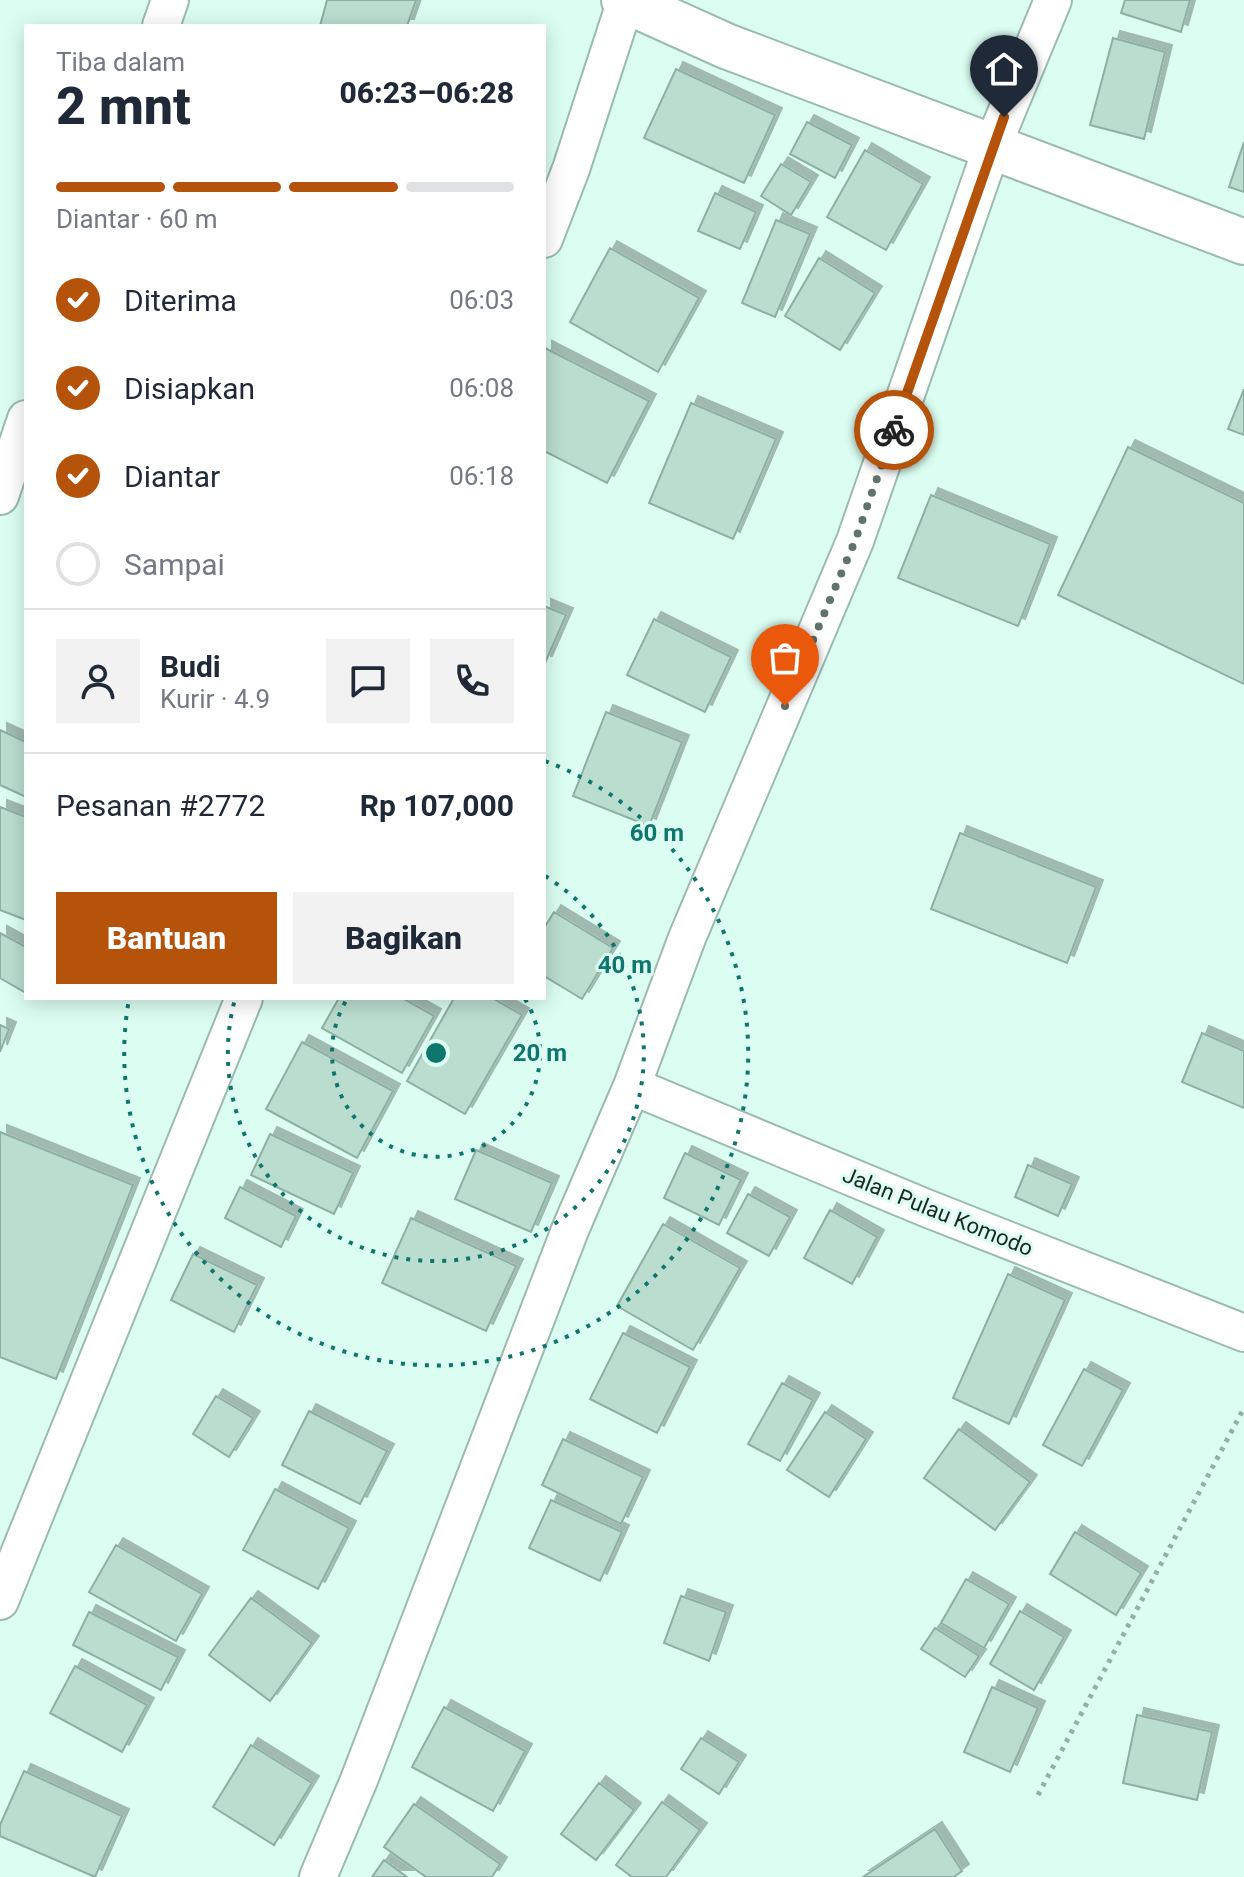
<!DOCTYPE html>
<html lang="id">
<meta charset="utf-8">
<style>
body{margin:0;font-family:Roboto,sans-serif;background:#f2f2f3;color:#1f2937;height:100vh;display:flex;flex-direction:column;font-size:30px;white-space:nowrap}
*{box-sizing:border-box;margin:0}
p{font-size:26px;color:#747a83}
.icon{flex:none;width:44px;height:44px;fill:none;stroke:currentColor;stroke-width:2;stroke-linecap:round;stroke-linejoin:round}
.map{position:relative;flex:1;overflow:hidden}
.drawer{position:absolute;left:24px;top:24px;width:522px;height:976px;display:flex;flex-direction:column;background:#fff;border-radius:0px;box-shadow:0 4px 20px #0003}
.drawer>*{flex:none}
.pin{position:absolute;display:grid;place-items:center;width:68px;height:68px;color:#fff;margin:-82px -34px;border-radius:50% 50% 50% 0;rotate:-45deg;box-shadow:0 0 8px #0007}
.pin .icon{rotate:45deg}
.courier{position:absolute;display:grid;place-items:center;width:80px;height:80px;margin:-40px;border:6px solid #b45309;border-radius:50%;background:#fff;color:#222;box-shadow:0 2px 10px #0007}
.head em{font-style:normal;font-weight:800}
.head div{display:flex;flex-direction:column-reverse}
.head{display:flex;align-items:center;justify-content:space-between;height:136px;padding:0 32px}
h1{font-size:52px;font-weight:800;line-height:60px}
.bar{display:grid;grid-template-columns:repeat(4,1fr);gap:12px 8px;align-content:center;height:96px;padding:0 32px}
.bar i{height:10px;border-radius:6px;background:#e0e1e3}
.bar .on{background:#b45309}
.bar p{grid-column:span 4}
.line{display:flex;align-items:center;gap:20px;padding:0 32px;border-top:2px solid #e0e1e3}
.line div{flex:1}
.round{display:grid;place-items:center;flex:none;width:84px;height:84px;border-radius:0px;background:#f2f2f3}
ol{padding:0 32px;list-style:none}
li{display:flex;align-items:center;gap:24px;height:88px}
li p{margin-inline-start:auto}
li .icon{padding:8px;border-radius:50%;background:#b45309;color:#fff;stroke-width:4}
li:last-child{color:#747a83}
li i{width:44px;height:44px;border:4px solid #e0e1e3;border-radius:50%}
.button{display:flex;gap:16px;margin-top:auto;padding:16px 32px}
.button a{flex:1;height:92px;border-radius:0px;background:#b45309;color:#fff;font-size:32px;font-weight:800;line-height:92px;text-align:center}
.button a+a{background:#f2f2f3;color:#1f2937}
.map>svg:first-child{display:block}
.building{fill:#bbddd0;stroke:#8eafa3;stroke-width:2;filter:url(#shadow)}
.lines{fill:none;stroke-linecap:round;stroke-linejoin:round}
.minor-casing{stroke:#9bbbaf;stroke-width:40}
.tertiary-casing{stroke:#9bbbaf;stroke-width:48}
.path{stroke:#95afa6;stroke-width:5;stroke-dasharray:4 6;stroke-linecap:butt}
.minor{stroke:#fff;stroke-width:36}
.tertiary{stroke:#fff;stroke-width:44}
.done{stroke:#5f736b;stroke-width:8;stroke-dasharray:0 14.4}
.route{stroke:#b45309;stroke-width:10}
.ring{fill:none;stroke:#0f766e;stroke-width:4;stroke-dasharray:4 8}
.labels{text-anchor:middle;stroke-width:6;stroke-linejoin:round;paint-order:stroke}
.street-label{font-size:22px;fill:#1b2823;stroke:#dcfef2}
.centre{fill:#0f766e;stroke:#dcfef2;stroke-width:4}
.ring-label{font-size:24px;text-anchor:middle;font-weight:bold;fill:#0f766e;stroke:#dcfef2;stroke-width:6;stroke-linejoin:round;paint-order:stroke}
</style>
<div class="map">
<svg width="1244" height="1877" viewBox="0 0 1244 1877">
<defs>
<filter id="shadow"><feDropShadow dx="7" dy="-7" stdDeviation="0" flood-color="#0004"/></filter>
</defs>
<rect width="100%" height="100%" fill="#dcfef2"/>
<path class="building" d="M 327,0 L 416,0 L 407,26 L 320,26 Z
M 1125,0 L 1190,0 L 1181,32 L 1121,13 Z
M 1113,38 L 1165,52 L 1144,139 L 1090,125 Z
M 676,69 L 775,115 L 744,183 L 644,138 Z
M 807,122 L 852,145 L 835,178 L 790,154 Z
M 1244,142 L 1244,192 L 1229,187 Z
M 865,150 L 923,184 L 886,250 L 827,217 Z
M 781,164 L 811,182 L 791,215 L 761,196 Z
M 715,193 L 756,212 L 740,249 L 698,231 Z
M 776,220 L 810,234 L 775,317 L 742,303 Z
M 610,248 L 699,298 L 658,372 L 570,322 Z
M 819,258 L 875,293 L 840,350 L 785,316 Z
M 545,348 L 649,401 L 607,483 L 544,451 Z
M 1244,389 L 1244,435 L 1228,429 Z
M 691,403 L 776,439 L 733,539 L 649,503 Z
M 1128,447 L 1244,503 L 1244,684 L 1058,595 Z
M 931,495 L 1050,544 L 1018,626 L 898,578 Z
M 544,606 L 566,615 L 545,663 L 544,663 Z
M 654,619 L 731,657 L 705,712 L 627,675 Z
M 606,712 L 682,742 L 649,826 L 573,796 Z
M 0,730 L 26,742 L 26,797 L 0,785 Z
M 0,807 L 26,817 L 26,920 L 0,910 Z
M 960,833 L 1096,887 L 1067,963 L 931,909 Z
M 554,912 L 613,948 L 582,999 L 544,976 L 544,928 Z
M 0,933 L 26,947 L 26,993 L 0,978 Z
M 339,998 L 402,998 L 434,1016 L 402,1073 L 322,1028 Z
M 454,998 L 492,998 L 522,1015 L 465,1114 L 407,1081 Z
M 0,1025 L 9,1029 L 0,1052 Z
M 1202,1033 L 1244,1051 L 1244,1108 L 1182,1082 Z
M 302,1042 L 393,1091 L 357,1158 L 266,1109 Z
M 0,1132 L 133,1185 L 56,1379 L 0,1357 Z
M 270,1134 L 353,1173 L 334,1214 L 251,1175 Z
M 476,1150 L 552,1183 L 531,1232 L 455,1199 Z
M 685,1153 L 741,1180 L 719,1225 L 664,1198 Z
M 1028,1165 L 1072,1184 L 1058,1216 L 1015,1197 Z
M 240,1187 L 296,1216 L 281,1247 L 225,1218 Z
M 748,1194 L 790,1217 L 769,1256 L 727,1233 Z
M 830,1210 L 877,1237 L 852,1284 L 804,1258 Z
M 411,1218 L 516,1266 L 486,1331 L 382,1283 Z
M 663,1224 L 740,1268 L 693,1350 L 617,1306 Z
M 193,1254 L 257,1285 L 234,1332 L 171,1300 Z
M 1008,1274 L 1065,1300 L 1009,1424 L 953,1398 Z
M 623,1333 L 690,1367 L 657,1433 L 590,1399 Z
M 1084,1369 L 1123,1390 L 1082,1466 L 1043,1445 Z
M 782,1383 L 813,1400 L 780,1461 L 748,1444 Z
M 216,1396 L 253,1418 L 229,1457 L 193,1434 Z
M 309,1411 L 387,1451 L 360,1504 L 282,1465 Z
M 825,1412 L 866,1439 L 829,1497 L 787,1470 Z
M 959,1429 L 1030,1482 L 995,1530 L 924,1478 Z
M 563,1439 L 643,1477 L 621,1524 L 542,1485 Z
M 275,1489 L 349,1528 L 318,1589 L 243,1550 Z
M 551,1500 L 622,1532 L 600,1581 L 529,1548 Z
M 1075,1532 L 1141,1573 L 1116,1615 L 1050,1574 Z
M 116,1545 L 202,1594 L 176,1641 L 89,1592 Z
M 966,1579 L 1009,1604 L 984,1648 L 941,1623 Z
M 681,1596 L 726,1612 L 709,1661 L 664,1643 Z
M 251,1598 L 312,1643 L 270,1701 L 209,1655 Z
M 1020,1611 L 1064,1637 L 1034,1690 L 990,1664 Z
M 89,1612 L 178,1657 L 161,1690 L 73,1645 Z
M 935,1628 L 979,1656 L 965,1677 L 921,1649 Z
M 75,1666 L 147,1705 L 122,1752 L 50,1713 Z
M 992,1687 L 1038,1708 L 1010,1772 L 964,1752 Z
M 444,1707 L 525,1751 L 493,1811 L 412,1767 Z
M 1137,1715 L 1212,1732 L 1197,1800 L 1123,1783 Z
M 701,1738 L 739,1762 L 719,1794 L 681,1769 Z
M 251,1745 L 312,1783 L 274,1845 L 213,1807 Z
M 24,1771 L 122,1816 L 95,1877 L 0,1836 L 0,1825 Z
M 599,1783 L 634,1810 L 596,1860 L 561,1834 Z
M 662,1802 L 700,1830 L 666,1877 L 632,1877 L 616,1865 Z
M 414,1804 L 500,1864 L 492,1877 L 426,1877 L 384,1847 Z
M 935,1829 L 962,1871 L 954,1877 L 863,1877 Z
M 384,1860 L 407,1877 L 372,1877 Z"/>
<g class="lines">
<g class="minor-casing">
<path id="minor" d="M 161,26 L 170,0
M 544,239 L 571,169 L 626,0
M 0,496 L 26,419
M 632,1086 L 926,1208 L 1244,1333
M 0,1601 L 244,998
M 318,1877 L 359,1780 L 570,1230 L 632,1086 L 687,938 L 855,541 L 992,147 L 1053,0"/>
</g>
<g class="tertiary-casing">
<path id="tertiary" d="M 624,0 L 726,46 L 1244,242"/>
</g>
<path class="path" d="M 1038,1795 L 1244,1408"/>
<use href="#minor" class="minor"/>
<use href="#tertiary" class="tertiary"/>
</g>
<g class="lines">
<path class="done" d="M 785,706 L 855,541 L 894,430"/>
<path class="route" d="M 894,430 L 1004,117"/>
</g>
<g class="ring">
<path d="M525 999A104 104 0 1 1 347 999"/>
<path d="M545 876A208 208 0 1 1 235 999"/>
<path d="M545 761A312 312 0 1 1 129 999"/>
</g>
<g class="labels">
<g class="street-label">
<text transform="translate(938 1211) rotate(22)" y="8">Jalan Pulau Komodo</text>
</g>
</g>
<circle cx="436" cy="1053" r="12" class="centre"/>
<g class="ring-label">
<text x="657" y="841">60 m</text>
<text x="625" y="973">40 m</text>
<text x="540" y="1061">20 m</text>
</g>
</svg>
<div class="pin" style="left:785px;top:706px;background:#ea580c"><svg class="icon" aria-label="bag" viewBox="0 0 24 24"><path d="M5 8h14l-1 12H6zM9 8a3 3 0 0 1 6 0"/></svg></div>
<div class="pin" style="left:1004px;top:117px;background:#1f2937"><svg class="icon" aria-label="home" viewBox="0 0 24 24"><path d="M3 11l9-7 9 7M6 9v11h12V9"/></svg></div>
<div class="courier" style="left:894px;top:430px"><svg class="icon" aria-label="bike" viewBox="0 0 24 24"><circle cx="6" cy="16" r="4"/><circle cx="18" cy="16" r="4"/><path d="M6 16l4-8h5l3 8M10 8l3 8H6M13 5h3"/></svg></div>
<section class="drawer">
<div class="head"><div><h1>2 mnt</h1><p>Tiba dalam</p></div><em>06:23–06:28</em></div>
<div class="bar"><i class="on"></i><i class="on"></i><i class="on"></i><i></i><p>Diantar · 60 m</p></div>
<ol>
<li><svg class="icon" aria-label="check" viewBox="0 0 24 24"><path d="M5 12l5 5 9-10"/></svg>Diterima<p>06:03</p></li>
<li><svg class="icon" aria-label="check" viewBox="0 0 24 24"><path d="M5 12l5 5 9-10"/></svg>Disiapkan<p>06:08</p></li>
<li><svg class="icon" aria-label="check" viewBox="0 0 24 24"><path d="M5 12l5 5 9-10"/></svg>Diantar<p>06:18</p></li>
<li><i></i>Sampai</li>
</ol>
<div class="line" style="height:144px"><a class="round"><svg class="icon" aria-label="person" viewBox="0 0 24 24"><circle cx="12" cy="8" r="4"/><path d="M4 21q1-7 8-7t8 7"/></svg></a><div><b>Budi</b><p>Kurir · 4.9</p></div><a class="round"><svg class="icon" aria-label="chat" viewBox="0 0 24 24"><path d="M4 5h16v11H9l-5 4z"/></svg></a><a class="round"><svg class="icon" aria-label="phone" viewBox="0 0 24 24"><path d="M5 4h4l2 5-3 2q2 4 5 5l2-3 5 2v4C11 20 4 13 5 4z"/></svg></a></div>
<div class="line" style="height:104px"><div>Pesanan #2772</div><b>Rp 107,000</b></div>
<div class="button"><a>Bantuan</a><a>Bagikan</a></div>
</section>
</div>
